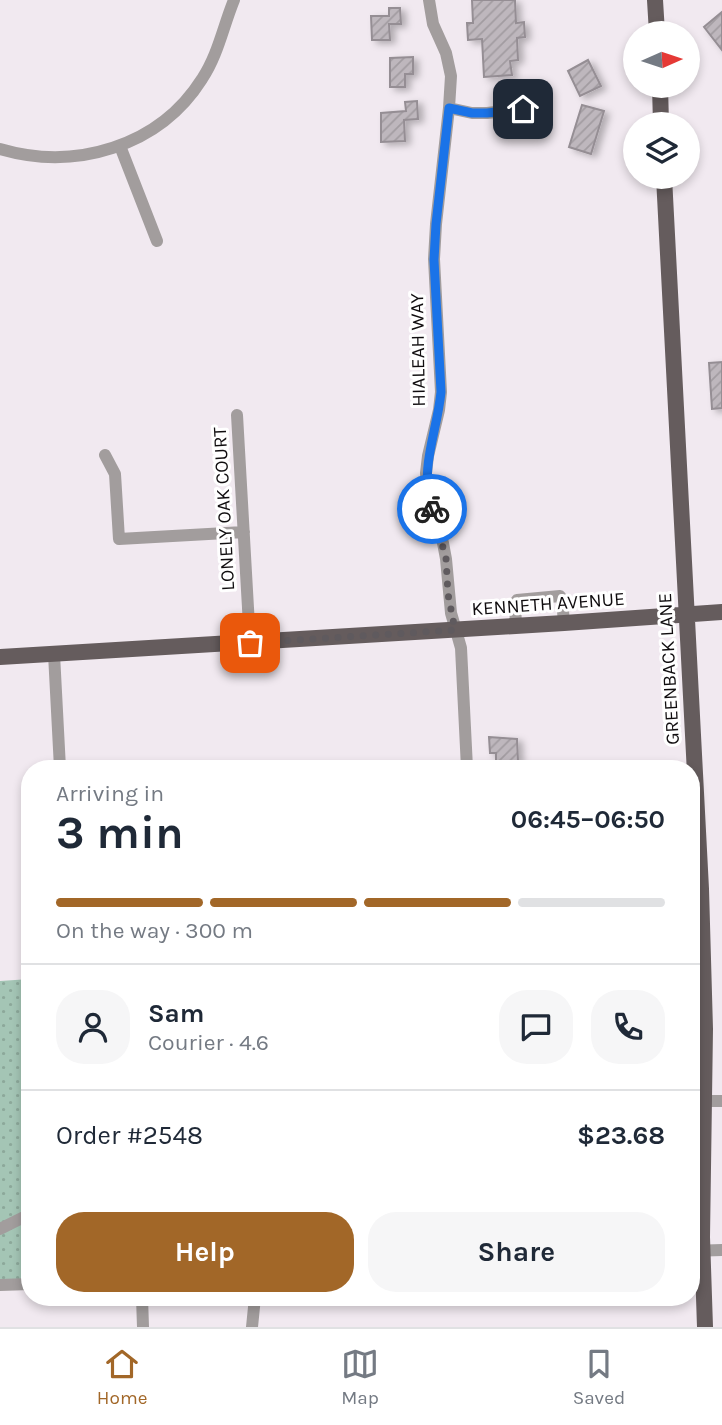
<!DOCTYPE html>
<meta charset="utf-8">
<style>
body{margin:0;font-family:Karla,sans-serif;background:#f6f6f7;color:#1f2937;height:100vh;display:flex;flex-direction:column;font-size:26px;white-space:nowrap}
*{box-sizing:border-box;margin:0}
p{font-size:23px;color:#747a83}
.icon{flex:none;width:38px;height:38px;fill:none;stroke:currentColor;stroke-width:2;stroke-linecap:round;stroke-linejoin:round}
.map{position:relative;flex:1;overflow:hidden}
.drawer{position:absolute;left:21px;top:760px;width:679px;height:546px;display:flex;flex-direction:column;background:#fff;border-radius:28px;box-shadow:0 4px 10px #0003}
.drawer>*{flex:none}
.needle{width:46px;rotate:87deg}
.controls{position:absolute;left:623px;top:21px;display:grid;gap:14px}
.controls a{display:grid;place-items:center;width:77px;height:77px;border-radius:50%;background:#fff;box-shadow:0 4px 10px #0003;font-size:35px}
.pin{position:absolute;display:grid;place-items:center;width:60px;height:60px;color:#fff;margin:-30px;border-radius:14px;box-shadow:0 4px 10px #0006}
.courier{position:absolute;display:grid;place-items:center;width:70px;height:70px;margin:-35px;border:5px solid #1a73e8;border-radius:50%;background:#fff;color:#222;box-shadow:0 2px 9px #0007}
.summary em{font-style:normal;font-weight:700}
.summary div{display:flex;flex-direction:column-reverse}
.summary{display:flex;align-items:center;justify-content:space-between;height:119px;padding:0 35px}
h1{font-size:46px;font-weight:700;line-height:52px}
.bar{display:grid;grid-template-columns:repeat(4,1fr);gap:10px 7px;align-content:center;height:84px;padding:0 35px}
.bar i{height:9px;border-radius:5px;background:#e0e1e3}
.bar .on{background:#a26728}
.bar p{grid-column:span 4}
.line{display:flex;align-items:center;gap:18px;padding:0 35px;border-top:2px solid #e0e1e3}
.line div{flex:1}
.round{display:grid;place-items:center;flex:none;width:74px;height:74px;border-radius:28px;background:#f6f6f7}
.primary-button{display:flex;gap:14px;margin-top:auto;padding:14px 35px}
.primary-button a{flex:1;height:80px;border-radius:28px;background:#a26728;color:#fff;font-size:28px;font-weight:700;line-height:80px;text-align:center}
.primary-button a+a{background:#f6f6f7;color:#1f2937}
.menu{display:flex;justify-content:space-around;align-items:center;height:98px;border-top:2px solid #e0e1e3;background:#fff;font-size:19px;color:#747a83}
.menu a{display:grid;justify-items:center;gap:4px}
.menu .on{color:#a26728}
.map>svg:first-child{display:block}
.park{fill:url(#park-dots)}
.building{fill:url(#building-hatch);stroke:#958e94;stroke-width:2;filter:url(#shadow)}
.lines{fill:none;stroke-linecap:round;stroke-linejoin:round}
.minor{stroke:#a29d9d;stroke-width:12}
.major{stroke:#655c5d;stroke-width:16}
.done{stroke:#5f5a5e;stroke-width:7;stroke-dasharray:0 12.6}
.route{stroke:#1a73e8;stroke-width:9}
.labels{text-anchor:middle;stroke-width:6;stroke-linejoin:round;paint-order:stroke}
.street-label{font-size:19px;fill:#100d0f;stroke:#fff}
</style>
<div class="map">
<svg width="722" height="1327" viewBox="0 0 722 1327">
<defs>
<pattern id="park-dots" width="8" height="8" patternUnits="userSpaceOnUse" patternTransform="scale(1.75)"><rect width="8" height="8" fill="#a4c5b5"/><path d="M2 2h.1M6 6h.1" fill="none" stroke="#8ca89a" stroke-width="1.8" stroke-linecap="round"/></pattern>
<pattern id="building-hatch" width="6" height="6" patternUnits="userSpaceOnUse" patternTransform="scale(1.75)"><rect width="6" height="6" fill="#beb7bd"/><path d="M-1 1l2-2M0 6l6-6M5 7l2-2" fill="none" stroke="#a29ca1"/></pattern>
<filter id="shadow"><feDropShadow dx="5" dy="3" stdDeviation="3.5" flood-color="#0004"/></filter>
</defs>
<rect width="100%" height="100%" fill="#f1e9f0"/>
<path class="park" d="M 30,979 L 30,1281 L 0,1282 L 0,981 Z"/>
<path class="building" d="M 472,0 L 515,0 L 516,23 L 524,22 L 525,37 L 517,38 L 518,60 L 510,61 L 512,75 L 484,77 L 482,39 L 468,40 L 467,23 L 473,23 Z
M 389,8 L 400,8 L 401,24 L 389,24 L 390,40 L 372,40 L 371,16 L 389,16 Z
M 722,12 L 722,50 L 704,27 Z
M 413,57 L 413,74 L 405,74 L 405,87 L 390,87 L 390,58 Z
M 588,60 L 601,86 L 580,96 L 568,71 Z
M 417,101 L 418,119 L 404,120 L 405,141 L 381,142 L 381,113 L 406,111 L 405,102 Z
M 582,105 L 604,111 L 591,154 L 569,147 Z
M 722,362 L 722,408 L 712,409 L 709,363 Z
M 489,737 L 517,739 L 518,761 L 506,761 L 507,768 L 496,768 L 496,753 L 490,753 Z"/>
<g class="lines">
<path class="minor" d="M 429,0 L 433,24 L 446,53 L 451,76 L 449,108 L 436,224 L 434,259 L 441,392 L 439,410 L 428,456 L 426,473 L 427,490 L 443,543 L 446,559 L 451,613 L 461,648 L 467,768
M 449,108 L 472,113 L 487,113 L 523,109
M 120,146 L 157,241
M 0,149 C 75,171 159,147 202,79 C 218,55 223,27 234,0
M 237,415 L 250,643
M 105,455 L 115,474 L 119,539 L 244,532
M 516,626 L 515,603 L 517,600 L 560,596 L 562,599 L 564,623
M 54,654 L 60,768
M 702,1101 L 722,1101
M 0,1229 L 30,1214
M 691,1251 L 722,1250
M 0,1285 L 30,1284
M 142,1297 L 143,1327
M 252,1327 L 255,1297"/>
<path class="major" d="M 655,0 L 657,33
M 660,86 L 661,124
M 664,177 L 701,889 L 705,1029 L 702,1237 L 705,1327
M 0,657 L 564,623 L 722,612"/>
</g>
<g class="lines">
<path class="done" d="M 250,643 L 455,630 L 448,594 L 446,558 L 432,509"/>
<path class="route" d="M 432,509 C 419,468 437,433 441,392 L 434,260 L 436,224 L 449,108 L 472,113 L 487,113 L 523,109"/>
</g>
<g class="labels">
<g class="street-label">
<text transform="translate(417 350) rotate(-91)" y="7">HIALEAH WAY</text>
<text transform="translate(223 509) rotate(-93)" y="7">LONELY OAK COURT</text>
<text transform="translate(548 603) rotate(-4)" y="7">KENNETH AVENUE</text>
<text transform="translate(668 669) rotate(-93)" y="7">GREENBACK LANE</text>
</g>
</g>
</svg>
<div class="controls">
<a><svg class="needle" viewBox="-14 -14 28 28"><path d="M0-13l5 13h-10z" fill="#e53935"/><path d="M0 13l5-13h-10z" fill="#747a83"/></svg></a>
<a><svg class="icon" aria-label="layers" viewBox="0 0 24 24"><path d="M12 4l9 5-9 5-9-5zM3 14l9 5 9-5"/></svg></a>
</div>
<div class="pin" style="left:250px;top:643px;background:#ea580c"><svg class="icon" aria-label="bag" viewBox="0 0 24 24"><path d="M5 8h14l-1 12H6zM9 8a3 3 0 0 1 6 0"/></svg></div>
<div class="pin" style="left:523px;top:109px;background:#1f2937"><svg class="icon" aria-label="home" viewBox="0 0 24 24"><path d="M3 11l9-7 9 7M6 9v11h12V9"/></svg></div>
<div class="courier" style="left:432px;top:509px"><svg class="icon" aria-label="bike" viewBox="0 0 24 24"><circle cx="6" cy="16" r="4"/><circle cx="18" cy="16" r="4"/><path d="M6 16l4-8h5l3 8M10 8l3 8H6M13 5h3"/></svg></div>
<section class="drawer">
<div class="summary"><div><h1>3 min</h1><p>Arriving in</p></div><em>06:45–06:50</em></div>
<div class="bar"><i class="on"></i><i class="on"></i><i class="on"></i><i></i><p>On the way · 300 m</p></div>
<div class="line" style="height:126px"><a class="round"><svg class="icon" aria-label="person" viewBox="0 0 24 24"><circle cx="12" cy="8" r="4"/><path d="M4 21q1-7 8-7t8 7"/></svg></a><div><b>Sam</b><p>Courier · 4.6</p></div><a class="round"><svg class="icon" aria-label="chat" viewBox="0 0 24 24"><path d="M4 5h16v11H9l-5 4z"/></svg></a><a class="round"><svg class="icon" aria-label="phone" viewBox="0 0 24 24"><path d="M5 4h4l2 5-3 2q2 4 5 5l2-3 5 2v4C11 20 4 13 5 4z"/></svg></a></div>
<div class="line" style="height:91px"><div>Order #2548</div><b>$23.68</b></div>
<div class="primary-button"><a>Help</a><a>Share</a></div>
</section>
</div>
<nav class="menu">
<a class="on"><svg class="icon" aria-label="home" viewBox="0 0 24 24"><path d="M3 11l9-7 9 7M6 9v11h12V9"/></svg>Home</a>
<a><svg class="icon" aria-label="map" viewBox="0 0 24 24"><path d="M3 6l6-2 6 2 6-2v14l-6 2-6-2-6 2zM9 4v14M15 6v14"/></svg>Map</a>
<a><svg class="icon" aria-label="saved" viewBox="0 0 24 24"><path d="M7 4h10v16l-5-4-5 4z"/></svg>Saved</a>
</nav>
